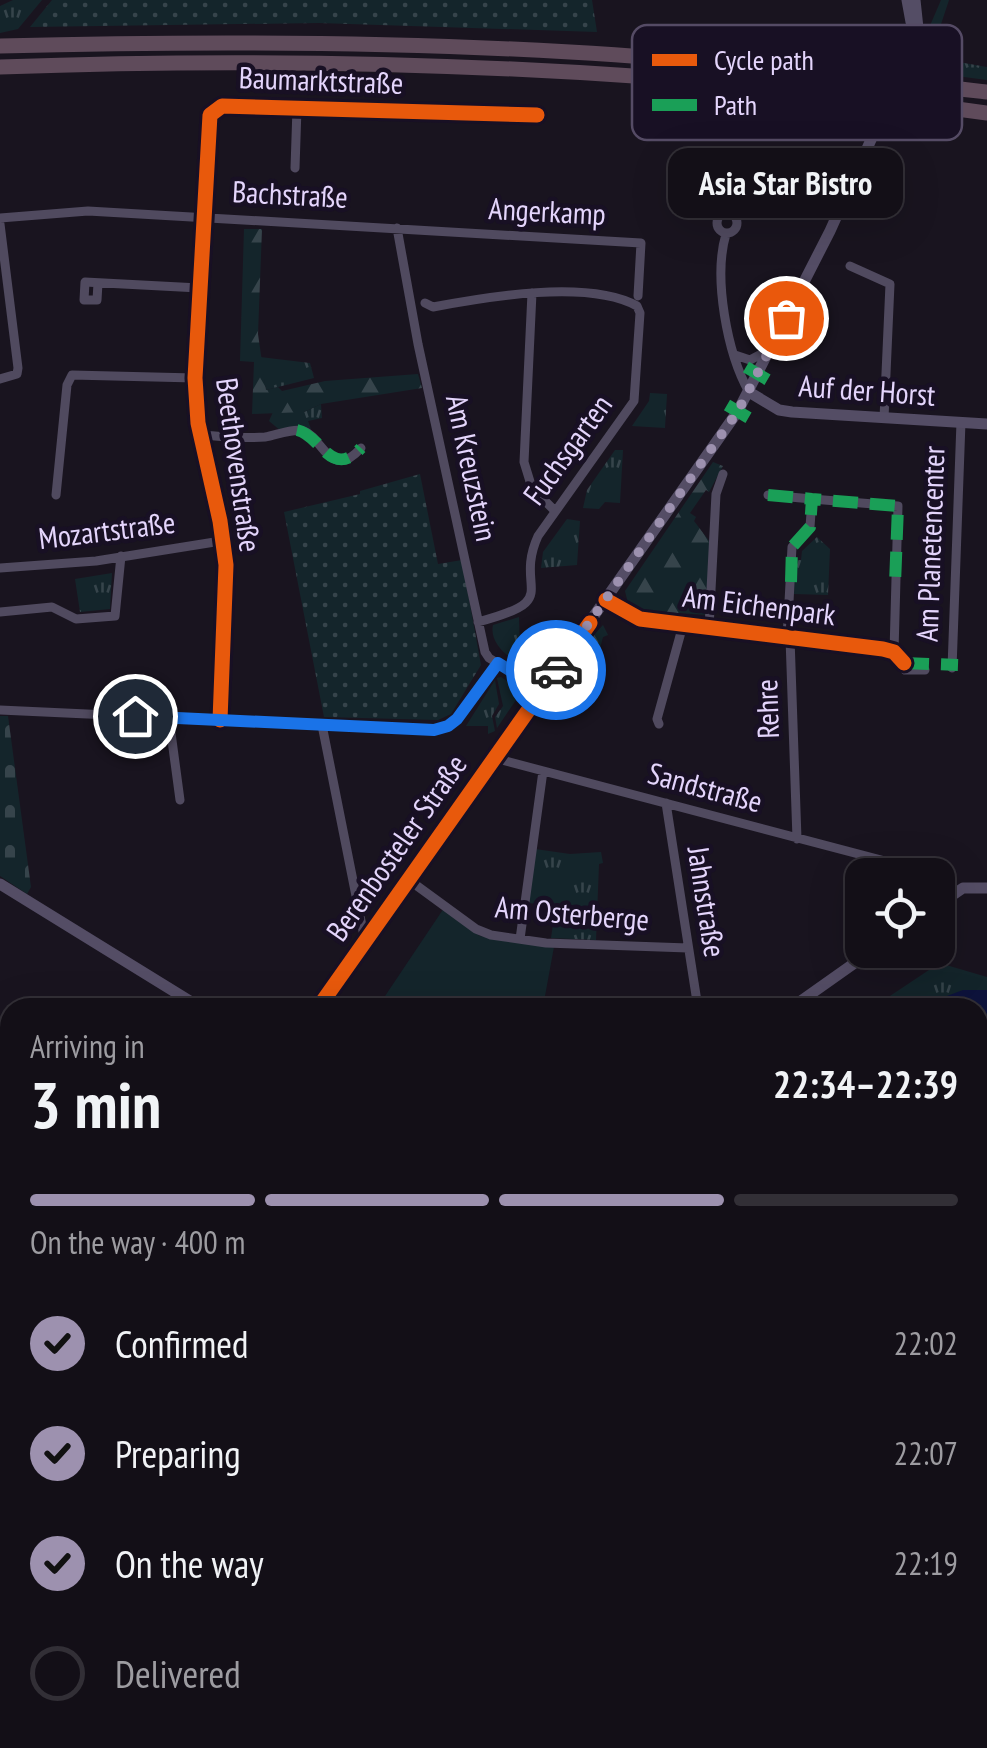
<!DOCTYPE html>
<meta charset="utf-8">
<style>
body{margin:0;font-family:"PT Sans Narrow",sans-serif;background:#1c1820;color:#f1f3f6;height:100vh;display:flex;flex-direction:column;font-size:38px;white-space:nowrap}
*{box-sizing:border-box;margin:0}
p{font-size:32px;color:#9d9ca1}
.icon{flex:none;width:55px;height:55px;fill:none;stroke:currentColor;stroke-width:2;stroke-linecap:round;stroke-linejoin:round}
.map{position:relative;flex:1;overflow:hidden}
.drawer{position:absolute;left:0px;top:998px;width:988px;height:752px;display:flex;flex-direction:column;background:#130f17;border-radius:30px 30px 0 0;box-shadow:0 10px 40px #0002,0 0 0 2px #322f36}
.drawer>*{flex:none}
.buttons{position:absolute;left:845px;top:858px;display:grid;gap:20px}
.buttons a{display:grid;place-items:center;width:110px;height:110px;border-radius:20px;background:#130f17;box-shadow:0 10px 40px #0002,0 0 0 2px #322f36;font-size:50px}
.pin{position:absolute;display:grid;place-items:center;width:85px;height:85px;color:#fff;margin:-42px;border:5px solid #fff;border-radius:50%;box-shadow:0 2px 10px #0007}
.courier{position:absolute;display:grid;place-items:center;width:100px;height:100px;margin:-50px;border:8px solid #1a73e8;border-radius:50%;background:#fff;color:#222;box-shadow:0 2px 12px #0007}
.bubble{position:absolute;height:70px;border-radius:20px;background:#130f17;box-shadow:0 10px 40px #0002,0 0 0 2px #322f36;font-size:32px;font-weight:700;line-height:70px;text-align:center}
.headline em{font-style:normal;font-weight:700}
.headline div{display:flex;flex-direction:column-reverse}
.headline{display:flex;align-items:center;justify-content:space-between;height:170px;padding:0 30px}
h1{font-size:65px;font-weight:700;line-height:75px}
.bar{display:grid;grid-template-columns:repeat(4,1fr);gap:15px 10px;align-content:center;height:120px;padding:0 30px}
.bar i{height:12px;border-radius:8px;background:#322f36}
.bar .active{background:#9d91af}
.bar p{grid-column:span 4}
ol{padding:0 30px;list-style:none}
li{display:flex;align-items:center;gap:30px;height:110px}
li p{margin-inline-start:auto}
li .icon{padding:10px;border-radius:50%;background:#9d91af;color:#111;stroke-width:4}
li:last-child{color:#9d9ca1}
li i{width:55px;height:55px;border:5px solid #322f36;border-radius:50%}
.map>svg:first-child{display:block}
.grass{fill:url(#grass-tufts)}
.forest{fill:url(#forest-firs)}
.cemetery{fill:url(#cemetery-stones)}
.garden{fill:url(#garden-dots)}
.pitch{fill:#14252b}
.water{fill:#0e133c}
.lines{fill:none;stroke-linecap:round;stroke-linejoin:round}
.stream{stroke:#0e133c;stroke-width:2.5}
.street{stroke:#504a5f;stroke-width:9}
.secondary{stroke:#544d65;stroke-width:11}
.highway{stroke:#5f4b5b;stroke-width:15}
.secondary-bridge{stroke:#544d65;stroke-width:11}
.quiet{stroke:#1a9f57;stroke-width:12;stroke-dasharray:25 12;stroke-linecap:butt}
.cycleway-casing{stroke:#181024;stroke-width:21}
.cycleway{stroke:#e8590c;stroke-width:15}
.done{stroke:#9d91af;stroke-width:10;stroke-dasharray:0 18}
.route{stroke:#1a73e8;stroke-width:12}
.labels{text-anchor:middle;stroke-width:9;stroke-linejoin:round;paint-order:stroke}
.street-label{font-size:30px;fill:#e4d5fc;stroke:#181024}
.key{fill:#181024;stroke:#554b65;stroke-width:2.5}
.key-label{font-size:28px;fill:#e4d5fc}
</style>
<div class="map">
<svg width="987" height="1748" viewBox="0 0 987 1748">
<defs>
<pattern id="grass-tufts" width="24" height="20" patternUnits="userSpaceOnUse" patternTransform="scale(2.5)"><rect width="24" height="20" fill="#14252b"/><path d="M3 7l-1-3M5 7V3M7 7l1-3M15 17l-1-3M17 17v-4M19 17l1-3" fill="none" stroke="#36444b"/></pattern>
<pattern id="forest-firs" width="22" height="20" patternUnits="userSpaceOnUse" patternTransform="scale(2.5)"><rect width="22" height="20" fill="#14252b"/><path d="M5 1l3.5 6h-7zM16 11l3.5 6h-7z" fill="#36444b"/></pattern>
<pattern id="cemetery-stones" width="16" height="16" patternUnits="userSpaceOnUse" patternTransform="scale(2.5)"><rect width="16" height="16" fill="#14252b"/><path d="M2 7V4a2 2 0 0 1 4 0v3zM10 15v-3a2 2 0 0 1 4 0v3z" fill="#36444b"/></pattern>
<pattern id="garden-dots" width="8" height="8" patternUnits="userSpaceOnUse" patternTransform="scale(2.5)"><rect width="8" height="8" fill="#14252b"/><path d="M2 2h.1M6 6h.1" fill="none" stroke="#36444b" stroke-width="1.8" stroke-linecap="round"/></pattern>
</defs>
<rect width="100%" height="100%" fill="#19141f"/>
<path class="grass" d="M 13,0 L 42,0 L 18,29 L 0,33 L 0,6 Z
M 941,0 L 949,0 L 930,57 L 987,67 L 987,80 L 911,70 Z
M 260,357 L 310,363 L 314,378 L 266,390 Z
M 650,393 L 667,394 L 665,428 L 632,426 L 649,401 Z
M 321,404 L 322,418 L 308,421 L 311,429 L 295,426 L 281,431 L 269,421 L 273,412 L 304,412 Z
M 615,450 L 623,450 L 620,503 L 605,502 L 599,509 L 583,508 L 587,490 Z
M 567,519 L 580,521 L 577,565 L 541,568 L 543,552 Z
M 817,537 L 830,549 L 828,595 L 794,594 L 795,560 L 801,560 L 802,551 Z
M 112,573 L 110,609 L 80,612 L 75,579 Z
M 519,617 L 520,650 L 552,652 L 539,670 C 520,668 488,647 493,625 Z
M 501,677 L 522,691 L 497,728 L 495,717 L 503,706 L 497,678 Z
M 495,680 L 499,704 L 492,716 L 495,731 L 488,734 L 488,726 L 466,726 Z
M 535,849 L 570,854 L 601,852 L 603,863 L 599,864 L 596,940 L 551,938 L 556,905 L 527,903 Z
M 946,965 L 987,977 L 987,1039 L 978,1041 L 978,1008 L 872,1008 L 929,970 Z
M 0,1471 L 10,1476 L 9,1727 L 0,1722 Z"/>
<path class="forest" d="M 244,229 L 262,229 L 258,334 L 266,390 L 278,387 L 282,391 L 325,381 L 418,374 L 422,388 L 321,404 L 304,412 L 252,414 L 254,362 L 240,361 Z
M 713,462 L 723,466 L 709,492 L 706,490 L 690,513 L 696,517 L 694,521 L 710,542 L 708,615 L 647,611 L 628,603 L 625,591 Z
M 603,625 L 608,635 L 603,637 L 590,685 L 577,697 L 571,694 L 562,701 L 547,696 L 578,652 Z"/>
<path class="cemetery" d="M 0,716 L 8,716 L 31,887 L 27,894 L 0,876 Z"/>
<path class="garden" d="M 52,0 L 592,0 L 597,32 L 319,23 L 30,27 Z
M 420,474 L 438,564 L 462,560 L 481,665 L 451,714 L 438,720 L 324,717 L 284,512 L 360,494 L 360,491 Z"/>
<path class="pitch" d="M 444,908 L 480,936 L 554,947 L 543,1007 L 377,1008 Z"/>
<path class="water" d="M 963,990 L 987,990 L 987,1029 L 978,1029 L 978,1008 L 932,1007 L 931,1002 Z"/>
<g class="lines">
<path class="stream" d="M 0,1722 L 5,1725
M 8,1727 L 10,1728
M 35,1740 L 50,1746 L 97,1748"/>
<path class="street" d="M 295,168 L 297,108
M717 223a10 10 0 1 1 20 0a10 10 0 1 1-20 0Z
M 0,218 L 88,211 L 641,243 L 638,296
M 0,224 L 18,368 L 17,374 L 0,379
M 397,228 L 418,344 L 485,652 L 489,658 L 541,690
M 726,234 C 713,277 727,353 749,392
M 850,266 L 890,284 L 884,418
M 98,283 L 97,300 L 84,300 L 85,282 L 199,288
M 532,293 L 524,462 L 532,488 L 555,511
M 425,303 L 433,307 C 486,297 588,279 637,306 L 640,313 L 634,401 L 538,536 C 513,591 565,599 478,622
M 735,355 L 750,360 L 771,349
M 200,435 C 221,436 244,439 265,437 C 277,435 292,428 304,431 C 322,437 331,482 361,448
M 56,495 L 67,385 L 72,375 L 195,378
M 768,495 L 812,499
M 0,568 L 96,561 L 221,541
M 606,600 L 640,619 L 883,649 L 901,658 L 905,670 L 925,670
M 0,612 L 52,607 L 76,619 L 115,616 L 121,556
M 709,628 L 716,494 L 723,474
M 787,638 L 792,547 L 810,527 L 812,499 L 898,506 L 894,652
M 790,638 L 797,839
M 952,668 L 961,422
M 0,710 L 435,730 L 448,726 L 457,719 L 498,663
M 169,718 L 180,800
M 220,720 L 226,565 L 220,521 L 198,423 L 195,378 L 210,115 L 222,106 L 537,115
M 659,724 L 657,719 L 683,625
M 322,725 L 365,941
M 494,758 L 904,866
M 666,803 L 698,1008
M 409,880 L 476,929 L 491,935 L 546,943 L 688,948
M 520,939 L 543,771
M 0,1032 L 10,1033
M 978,1060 L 987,1047
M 0,1217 L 10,1230
M 978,1472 L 987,1474
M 978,1732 L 987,1736
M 397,1740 L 397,1748
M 540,1740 L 540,1745
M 838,1748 L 839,1740"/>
<path class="secondary" d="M 907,0 L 911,22
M 902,68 L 918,28 L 915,0
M 749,392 L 779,410 L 792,412 L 987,424
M 0,884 L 201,1008
M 938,905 L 963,888 L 987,888
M 318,1008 L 738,411 L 830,231 L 883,113
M 791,1008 L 873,950
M 978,1226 L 987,1230
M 911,1740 L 917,1748"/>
<path class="highway" d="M 0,46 C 190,41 381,41 570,52 C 710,60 848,76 987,92
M 0,67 C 329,55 661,67 987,113"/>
<path class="secondary-bridge" d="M 883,113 L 902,68"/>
<path class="quiet" d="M 746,367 L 768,380
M 727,405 L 749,418
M 297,430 C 321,435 331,480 361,448
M 768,495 L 812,499
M 791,582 L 792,547 L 810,527 L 812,499 L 898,506 L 895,584
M 904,663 L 958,665"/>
<g class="cycleway-casing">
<path id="cycleway" d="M 606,600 L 640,619 L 883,649 L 894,652 L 904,663
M 220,720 L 226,565 L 220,521 L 198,423 L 195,378 L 210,115 L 222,106 L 537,115
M 318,1008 L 590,623"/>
</g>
<use href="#cycleway" class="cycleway"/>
</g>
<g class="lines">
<path class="done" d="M 556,670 L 738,411 L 786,318"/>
<path class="route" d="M 135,716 L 434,730 L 448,726 L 457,719 L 498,663 L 541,690 L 556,670"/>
</g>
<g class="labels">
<g class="street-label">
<text transform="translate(321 81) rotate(2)" y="10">Baumarktstraße</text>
<text transform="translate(290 195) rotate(3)" y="10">Bachstraße</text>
<text transform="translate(547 212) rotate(3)" y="10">Angerkamp</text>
<text transform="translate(867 391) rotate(4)" y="10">Auf der Horst</text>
<text transform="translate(568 450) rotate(-54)" y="10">Fuchsgarten</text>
<text transform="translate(238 465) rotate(82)" y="10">Beethovenstraße</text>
<text transform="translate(471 468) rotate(78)" y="10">Am Kreuzstein</text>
<text transform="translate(107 531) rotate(-7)" y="10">Mozartstraße</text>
<text transform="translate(931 544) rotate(-88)" y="10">Am Planetencenter</text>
<text transform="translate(759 606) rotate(7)" y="10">Am Eichenpark</text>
<text transform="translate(768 709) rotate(-92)" y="10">Rehre</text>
<text transform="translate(705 788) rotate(15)" y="10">Sandstraße</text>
<text transform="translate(397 848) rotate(-55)" y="10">Berenbosteler Straße</text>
<text transform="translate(706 902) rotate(81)" y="10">Jahnstraße</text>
<text transform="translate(572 914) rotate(5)" y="10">Am Osterberge</text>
</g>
</g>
<rect x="632" y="25" width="330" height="115" rx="15" class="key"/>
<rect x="652" y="54" width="45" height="12" fill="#e8590c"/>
<rect x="652" y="99" width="45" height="12" fill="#1a9f57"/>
<g class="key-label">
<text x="714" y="70">Cycle path</text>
<text x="714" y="115">Path</text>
</g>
</svg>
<div class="buttons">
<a><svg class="icon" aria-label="locate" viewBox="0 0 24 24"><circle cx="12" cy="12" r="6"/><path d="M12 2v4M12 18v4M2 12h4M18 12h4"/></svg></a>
</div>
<div class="pin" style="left:786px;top:318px;background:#ea580c"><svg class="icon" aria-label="bag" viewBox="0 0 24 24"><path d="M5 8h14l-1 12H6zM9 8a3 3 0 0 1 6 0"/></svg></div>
<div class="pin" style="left:135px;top:716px;background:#1f2937"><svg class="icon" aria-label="home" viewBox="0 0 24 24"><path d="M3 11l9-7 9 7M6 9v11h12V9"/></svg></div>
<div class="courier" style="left:556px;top:670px"><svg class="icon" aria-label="car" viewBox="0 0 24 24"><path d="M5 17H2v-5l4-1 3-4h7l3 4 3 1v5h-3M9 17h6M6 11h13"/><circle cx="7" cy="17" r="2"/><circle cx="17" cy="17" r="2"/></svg></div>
<div class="bubble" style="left:668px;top:148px;width:235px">Asia Star Bistro</div>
<section class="drawer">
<div class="headline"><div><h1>3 min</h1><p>Arriving in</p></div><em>22:34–22:39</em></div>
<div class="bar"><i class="active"></i><i class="active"></i><i class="active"></i><i></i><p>On the way · 400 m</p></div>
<ol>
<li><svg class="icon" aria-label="check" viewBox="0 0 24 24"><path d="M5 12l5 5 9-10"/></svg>Confirmed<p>22:02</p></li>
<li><svg class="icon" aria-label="check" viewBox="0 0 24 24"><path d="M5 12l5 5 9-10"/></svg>Preparing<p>22:07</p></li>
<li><svg class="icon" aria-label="check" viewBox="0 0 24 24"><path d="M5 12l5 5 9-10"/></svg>On the way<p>22:19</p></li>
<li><i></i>Delivered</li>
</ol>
</section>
</div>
